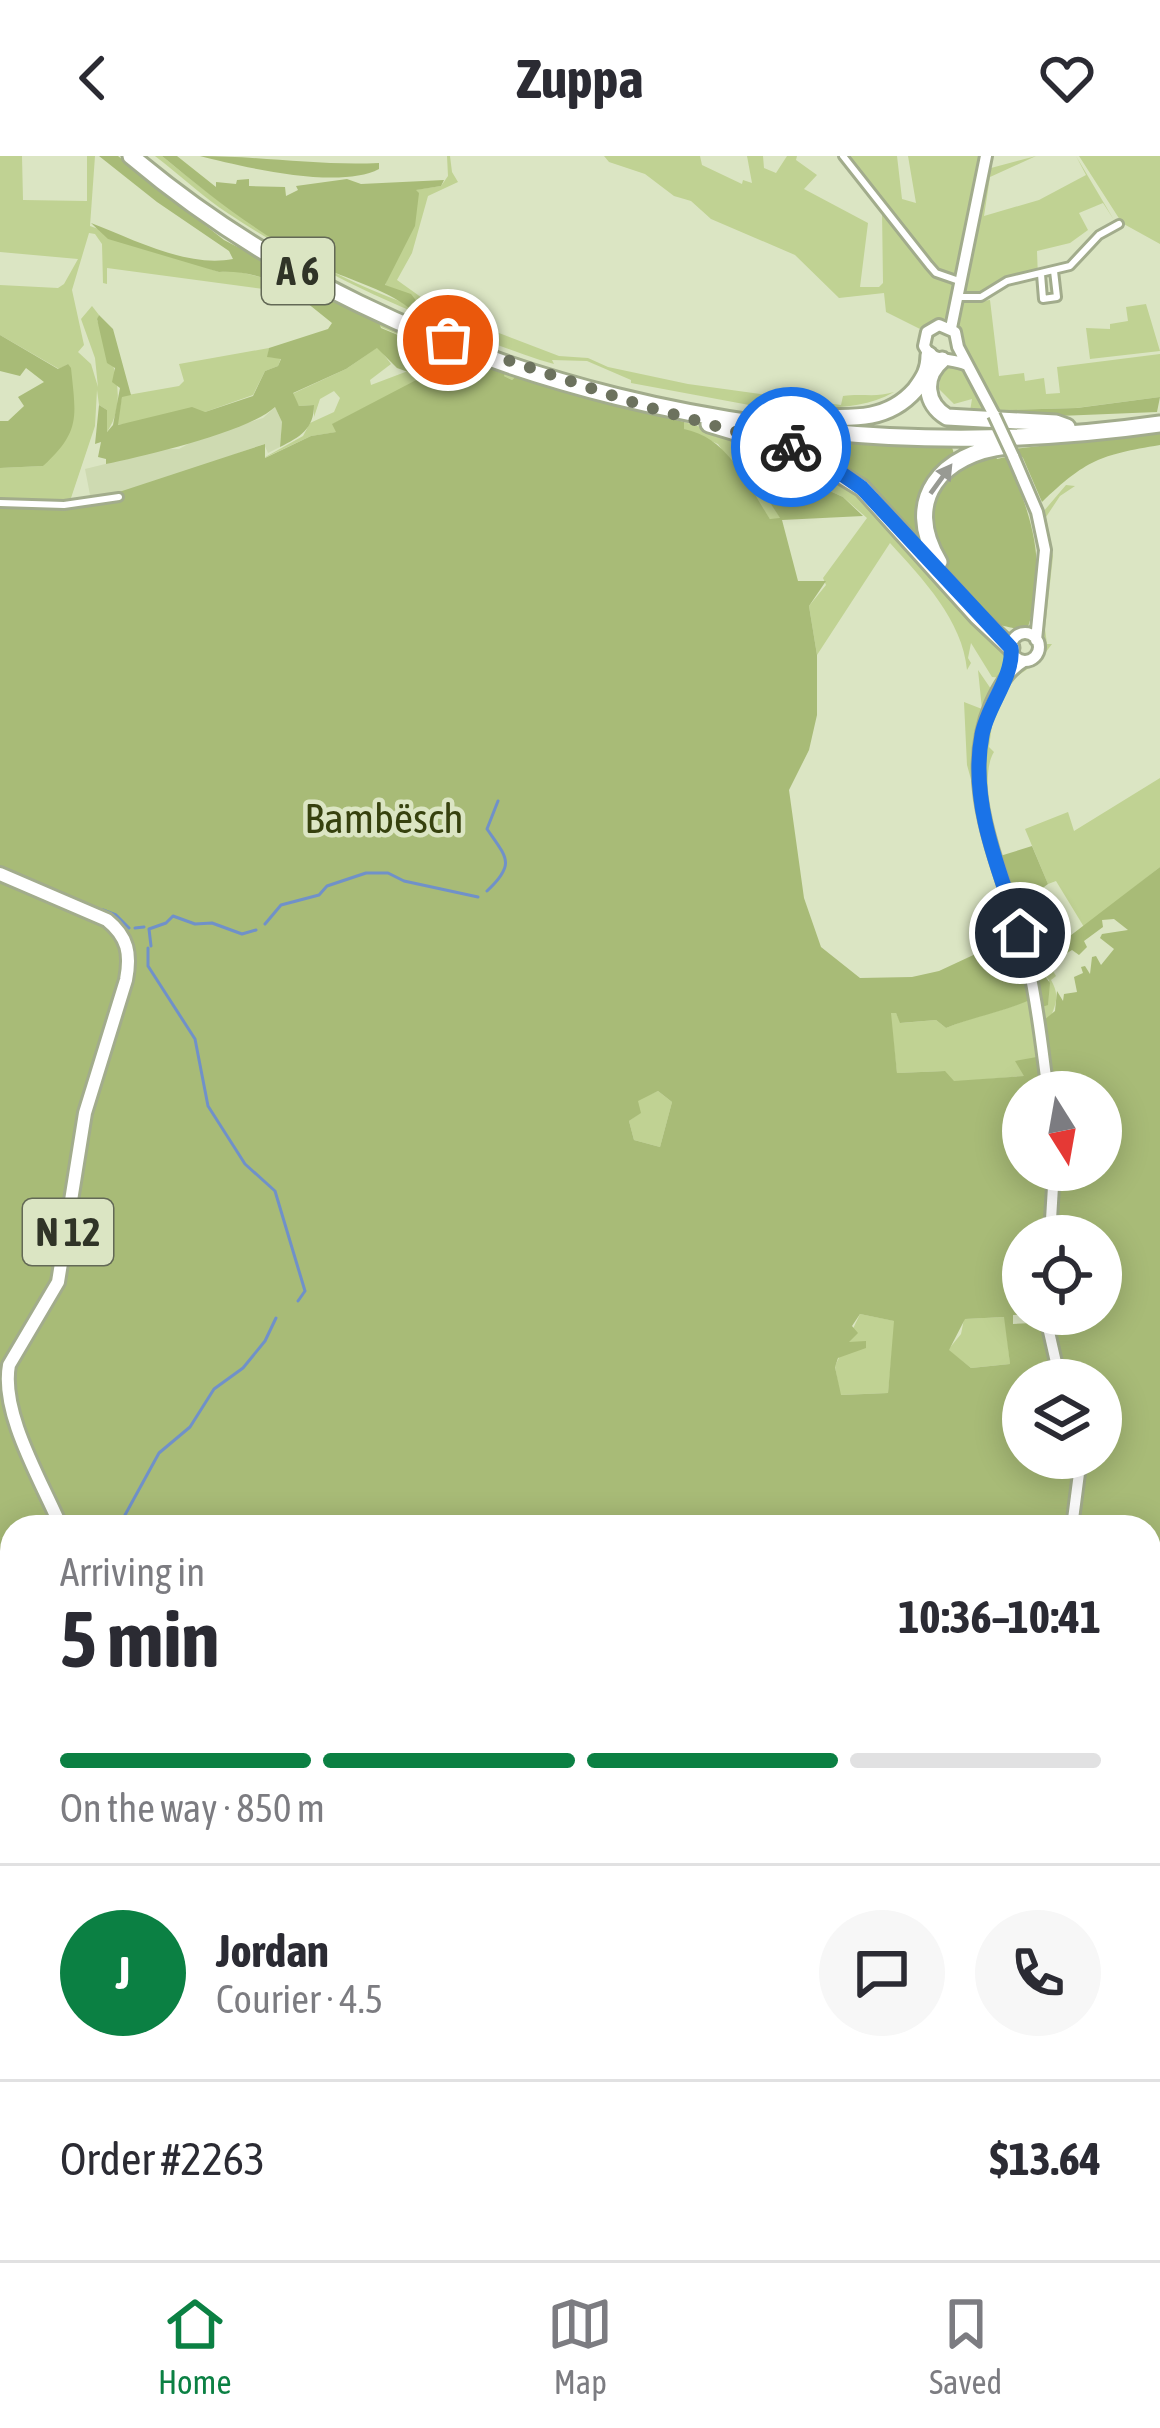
<!DOCTYPE html>
<meta charset="utf-8">
<style>
body{margin:0;font-family:"Asap Condensed",sans-serif;background:#f7f7f7;color:#2b2b33;height:100vh;display:flex;flex-direction:column;font-size:45px;white-space:nowrap}
*{box-sizing:border-box;margin:0}
p{font-size:39px;color:#7c7c81}
.icon{flex:none;width:66px;height:66px;fill:none;stroke:currentColor;stroke-width:2;stroke-linecap:round;stroke-linejoin:round}
.map{position:relative;flex:1;overflow:hidden}
.side{position:absolute;left:0px;top:1359px;width:1161px;height:747px;display:flex;flex-direction:column;background:#fff;border-radius:36px 36px 0 0;box-shadow:0 6px 30px #0003}
.side>*{flex:none}
.needle{width:78px;rotate:169deg}
.tools{position:absolute;left:1002px;top:915px;display:grid;gap:24px}
.tools a{display:grid;place-items:center;width:120px;height:120px;border-radius:50%;background:#fff;box-shadow:0 6px 30px #0003;font-size:60px}
.pin{position:absolute;display:grid;place-items:center;width:102px;height:102px;color:#fff;margin:-51px;border:6px solid #fff;border-radius:50%;box-shadow:0 3px 12px #0007}
.courier{position:absolute;display:grid;place-items:center;width:120px;height:120px;margin:-60px;border:9px solid #1a73e8;border-radius:50%;background:#fff;color:#222;box-shadow:0 3px 15px #0007}
.overview em{font-style:normal;font-weight:700}
.overview div{display:flex;flex-direction:column-reverse}
.overview{display:flex;align-items:center;justify-content:space-between;height:204px;padding:0 60px}
h1{font-size:78px;font-weight:700;line-height:90px}
.bar{display:grid;grid-template-columns:repeat(4,1fr);gap:18px 12px;align-content:center;height:144px;padding:0 60px}
.bar i{height:15px;border-radius:9px;background:#e1e1e2}
.bar .on{background:#0b8043}
.bar p{grid-column:span 4}
.line{display:flex;align-items:center;gap:30px;padding:0 60px;border-top:3px solid #e1e1e2}
.line div{flex:1}
.round{display:grid;place-items:center;flex:none;width:126px;height:126px;border-radius:63px;background:#f7f7f7}
header{display:flex;justify-content:space-between;align-items:center;height:156px;padding:0 60px;background:#fff;font-size:54px;font-weight:700}
.menu{display:flex;justify-content:space-around;align-items:center;height:168px;border-top:3px solid #e1e1e2;background:#fff;font-size:33px;color:#7c7c81}
.menu a{display:grid;justify-items:center;gap:6px}
.menu .on{color:#0b8043}
.map>svg:first-child{display:block}
.built{fill:#cedab1}
.green{fill:#c0d293}
.forest{fill:#a8bb77;fill-rule:evenodd}
.lines{fill:none;stroke-linecap:round;stroke-linejoin:round}
.stream{stroke:#7091c9;stroke-width:3}
.minor-casing{stroke:#a2ac8c;stroke-width:12}
.secondary-casing{stroke:#a2ac8c;stroke-width:16}
.primary-casing{stroke:#a2ac8c;stroke-width:18}
.motorway-casing{stroke:#a2ac8c;stroke-width:21}
.minor{stroke:#fff;stroke-width:6}
.secondary{stroke:#fff;stroke-width:10}
.primary{stroke:#fff;stroke-width:12}
.motorway{stroke:#fff;stroke-width:15}
.secondary-bridge-casing{stroke:#a2ac8c;stroke-width:16;stroke-linecap:butt}
.secondary-bridge{stroke:#fff;stroke-width:10}
.oneway{fill:#989a93}
.done{stroke:#6c725e;stroke-width:12;stroke-dasharray:0 21.6}
.route{stroke:#1a73e8;stroke-width:15}
.labels{text-anchor:middle;stroke-width:9;stroke-linejoin:round;paint-order:stroke}
.shield{fill:#dbe5c3;stroke:#636956;stroke-width:3}
.shield-label{font-size:39px;font-weight:bold;fill:#303427}
.park-label{font-size:42px;fill:#36410e;stroke:#dbe5c3}
</style>
<header><svg class="icon" aria-label="back" viewBox="0 0 24 24"><path d="M15 5l-7 7 7 7"/></svg>Zuppa<svg class="icon" aria-label="heart" viewBox="0 0 24 24"><path d="M12 20l-8-8c-3-5 5-10 8-4 3-6 11-1 8 4z"/></svg></header>
<div class="map">
<svg width="1160" height="2104" viewBox="0 0 1160 2104">
<rect width="100%" height="100%" fill="#dbe5c3"/>
<path class="built" d="M 275,251 L 282,266 L 280,291 L 268,297 L 264,288 L 140,332 L 91,344 L 85,313 L 166,293 L 179,293 L 199,282 L 263,262 Z"/>
<path class="green" d="M 0,0 L 22,0 L 23,44 L 87,45 L 87,0 L 95,0 L 90,70 L 219,116 L 236,115 L 264,122 L 264,111 L 131,11 L 217,72 L 486,207 L 540,226 L 515,221 L 512,224 L 504,220 L 505,214 L 452,197 L 446,199 L 381,171 L 375,163 L 273,110 L 273,128 L 286,130 L 294,137 L 107,112 L 107,128 L 103,127 L 102,88 L 95,78 L 89,77 L 72,134 L 84,189 L 78,196 L 91,208 L 98,231 L 95,202 L 81,163 L 92,150 L 99,159 L 97,164 C 111,201 132,245 104,280 L 107,254 L 99,249 L 97,234 L 95,270 L 71,342 L 64,346 L 0,345 L 0,312 L 43,310 L 68,208 L 59,213 L 0,179 L 0,129 L 58,132 L 64,128 L 78,103 L 0,96 Z
M 155,0 L 162,0 C 240,65 321,119 419,152 L 385,130 L 414,34 L 441,30 L 448,20 L 447,0 L 450,0 L 452,16 L 458,26 L 428,40 L 412,97 L 397,124 L 439,154 L 559,200 L 588,202 L 608,211 L 688,228 L 841,249 L 843,240 C 862,237 875,242 894,236 C 860,256 818,251 781,251 L 781,255 L 631,227 L 631,224 L 587,205 L 552,204 L 554,208 L 540,204 C 431,167 325,122 229,58 C 203,41 180,19 155,0 Z
M 604,0 L 700,0 L 702,9 L 742,28 L 743,24 L 752,27 L 747,0 L 763,0 L 764,12 L 776,17 L 787,0 L 797,0 L 796,4 L 817,19 L 804,33 L 868,67 L 860,131 L 879,131 L 883,127 L 882,54 L 847,0 L 897,0 L 902,43 L 916,47 L 908,0 L 991,0 L 991,12 L 1036,0 L 990,21 L 984,60 L 1039,44 L 1086,19 L 1076,0 L 1114,64 L 1103,47 L 1079,57 L 1088,74 L 1070,87 L 1037,95 L 1038,122 L 1007,128 L 981,141 L 982,145 L 990,144 L 999,220 L 1024,217 L 1025,225 L 1044,222 L 1046,238 L 1060,237 L 1057,211 L 1160,198 L 1160,241 L 1076,252 L 1003,254 L 1002,258 L 970,255 L 972,243 L 954,248 L 939,233 L 942,206 L 965,208 L 954,152 L 946,162 L 920,173 L 886,156 L 884,137 L 839,142 L 795,99 L 711,63 L 691,45 L 674,40 L 645,18 L 609,6 Z
M 1079,0 L 1160,0 L 1160,88 L 1122,67 Z
M 1146,148 L 1160,195 L 1090,203 L 1086,172 L 1110,173 L 1110,168 L 1128,165 L 1126,151 Z
M 378,191 L 391,208 L 370,224 L 371,229 L 408,215 L 424,221 L 333,268 L 337,276 L 311,280 L 260,304 L 303,280 L 310,267 L 334,256 L 340,242 L 334,235 L 320,243 L 314,261 L 314,249 L 299,250 L 292,238 L 346,213 Z
M 269,192 L 268,201 L 281,202 L 278,210 L 265,215 L 253,239 L 205,256 L 117,269 L 122,240 L 179,230 L 184,225 L 179,208 Z
M 684,266 L 801,301 L 860,335 L 1010,499 L 1006,519 L 1036,503 L 1040,495 L 1039,472 L 1049,432 L 1050,400 L 1043,356 L 1066,329 L 1075,330 L 1060,340 L 1046,361 L 1053,400 L 1045,473 L 1047,488 L 1052,488 L 1039,505 L 1013,523 L 992,569 L 989,591 L 994,596 C 974,627 1007,740 1015,780 L 967,609 L 964,546 L 982,553 L 978,514 L 991,533 L 997,535 L 1004,522 L 992,521 L 971,487 L 968,502 L 971,507 L 967,514 C 963,465 922,422 890,387 L 817,499 L 809,450 L 826,429 L 823,422 L 867,362 L 843,341 L 746,296 L 740,301 L 781,363 L 770,363 L 718,288 L 683,273 Z
M 1160,622 L 1160,711 L 1084,771 L 1056,725 L 1048,728 L 1025,673 L 1068,656 L 1074,675 Z
M 1049,798 L 1059,802 L 1051,812 L 1056,820 L 1051,824 C 1060,840 1056,847 1050,863 C 1038,890 1048,894 1025,920 L 953,926 L 944,915 L 897,917 L 890,857 L 896,857 L 901,867 L 936,864 L 946,872 C 976,859 1005,856 1034,841 L 1048,848 L 1049,824 L 1041,816 Z
M 658,935 L 672,946 L 660,991 L 634,984 L 629,965 L 640,957 L 637,944 Z
M 860,1158 L 895,1165 L 888,1237 L 840,1239 L 835,1210 Z
M 1005,1161 L 1010,1208 L 971,1212 L 948,1194 L 961,1178 L 964,1163 Z"/>
<path class="forest" d="M 99,0 L 118,0 L 224,84 L 259,102 L 265,117 L 273,110 L 378,163 L 381,172 L 446,199 L 451,197 L 506,215 L 504,220 L 512,224 L 515,221 L 684,266 L 684,273 C 729,282 747,328 770,363 L 780,362 L 740,301 L 739,287 L 744,283 L 749,286 L 747,297 L 843,341 L 863,360 L 782,364 L 798,425 L 826,425 L 809,450 L 817,499 L 817,559 L 809,594 L 789,634 L 804,742 L 821,791 L 860,822 L 912,821 L 939,815 L 1023,776 L 1000,700 L 1032,690 L 1048,728 L 1036,737 L 1066,783 L 1160,711 L 1160,2104 L 679,2104 L 676,2094 L 1149,2094 L 1149,1371 L 12,1371 L 12,1799 L 0,1802 L 0,351 L 93,349 L 119,344 L 119,336 L 265,288 L 265,302 L 311,280 L 336,276 L 332,268 L 422,221 L 397,212 L 377,192 L 346,213 L 293,237 L 299,250 L 314,249 C 314,273 300,281 280,291 L 282,266 L 275,251 C 248,276 144,300 106,308 L 106,303 L 98,301 L 101,286 L 95,288 L 99,249 L 107,254 L 107,276 L 113,269 L 120,232 L 112,226 L 115,212 L 107,207 L 97,163 L 99,159 L 113,173 L 131,239 L 122,241 L 118,269 L 192,251 L 205,256 L 253,240 L 265,215 L 278,210 L 281,203 L 267,201 L 269,192 L 328,173 L 332,167 L 286,130 L 268,127 L 272,125 C 254,118 238,115 219,116 L 108,83 L 91,67 C 133,83 187,112 233,103 L 229,95 L 157,46 ZM 1114,763 L 1128,774 L 1102,778 L 1100,782 L 1114,793 L 1101,809 L 1096,800 L 1092,801 L 1090,818 L 1085,810 L 1081,811 L 1083,817 L 1074,821 L 1077,836 L 1064,838 L 1063,845 L 1057,835 L 1055,855 L 1038,869 L 1042,900 L 1015,905 L 1024,920 L 954,925 L 945,915 L 897,917 L 891,857 L 896,857 L 900,867 L 936,864 L 946,872 C 975,860 1005,856 1034,842 L 1042,851 L 1048,849 L 1050,827 L 1042,816 L 1050,811 L 1050,799 L 1059,802 L 1072,794 L 1079,799 L 1087,791 L 1084,785 L 1103,771 L 1102,764 ZM 658,935 L 672,946 L 660,991 L 634,984 L 629,965 L 641,957 L 638,945 ZM 1023,936 L 1101,936 L 1101,1014 L 1023,1014 ZM 1023,1080 L 1101,1080 L 1101,1158 L 1033,1158 L 1033,1167 L 1013,1168 L 1013,1159 L 1028,1158 L 1023,1158 ZM 860,1158 L 894,1165 L 888,1237 L 841,1239 L 835,1211 L 838,1202 L 866,1192 L 866,1185 L 849,1186 L 858,1177 L 852,1170 ZM 1004,1161 L 1010,1208 L 971,1212 L 949,1194 L 965,1163 ZM 1023,1224 L 1101,1224 L 1101,1302 L 1023,1302 Z
M 162,0 L 177,0 L 216,31 L 216,26 L 236,28 L 237,24 L 249,23 L 249,30 L 285,31 L 286,40 L 298,34 L 296,30 L 347,23 L 361,28 L 444,24 L 441,30 L 416,34 L 419,37 L 415,70 L 385,129 L 411,138 L 421,151 L 409,152 C 384,132 345,123 316,108 C 259,78 211,41 162,0 Z
M 200,0 C 260,0 319,10 379,7 L 379,13 C 339,34 243,11 200,0 Z
M 0,179 L 58,213 L 68,208 L 71,212 C 76,261 81,275 43,310 L 0,312 L 0,265 L 8,265 L 24,250 L 18,241 L 44,226 L 26,212 L 20,220 L 0,215 Z
M 1160,241 L 1157,256 L 1010,262 L 1002,258 L 1002,254 L 1077,252 Z
M 1160,276 L 1160,289 C 1100,299 1086,304 1042,346 L 1023,302 L 1014,293 Z
M 776,277 L 952,291 L 954,298 L 934,323 L 920,380 L 917,381 L 878,341 L 775,282 Z
M 993,294 L 997,303 L 1006,301 C 1032,359 1048,409 1028,471 L 1021,475 C 1011,470 1004,472 995,466 C 953,437 907,369 944,321 C 954,309 979,301 993,294 Z
M 12,1909 L 12,2094 L 252,2094 L 237,2104 L 0,2104 L 0,1921 Z"/>
<g class="lines">
<path class="stream" d="M 487,735 C 516,708 507,702 487,673 L 498,645
M 103,754 L 116,759 L 129,772
M 265,768 L 281,749 L 319,739 L 327,730 L 366,717 L 388,717 L 404,725 L 478,741
M 135,772 L 144,771
M 151,790 L 149,773 L 166,767 L 173,760 L 195,768 L 212,767 L 242,778 L 256,774
M 148,792 L 148,810 L 195,883 L 208,950 L 245,1008 L 275,1035 L 305,1135 L 298,1145
M 125,1359 L 159,1297 L 190,1271 L 214,1233 L 243,1212 L 265,1185 L 276,1162
M 120,1371 L 122,1366
M 31,2094 L 33,2104
M 41,2104 L 41,2103
M 99,2104 L 110,2094"/>
<g class="minor-casing">
<path id="minor" d="M 843,0 L 929,109 L 936,117 L 959,125
M 1041,118 L 1043,143 L 1057,141 L 1054,115
M 958,141 L 981,141 L 1007,125 L 1070,110 L 1099,79 L 1119,68
M 0,347 L 64,349 L 119,341
M 0,1899 L 12,1899
M 393,2094 L 395,2104
M 462,2094 L 465,2104
M 540,2094 L 553,2104
M 362,2104 L 363,2094
M 526,2104 L 533,2094
M 612,2104 L 619,2094
M 660,2104 L 663,2100"/>
</g>
<g class="secondary-casing">
<path id="secondary" d="M 951,172 L 986,0
M 967,209 C 951,201 933,208 924,190 L 927,176 L 939,169 L 955,176 L 958,191 L 994,259
M 1013,300 L 1037,356 L 1045,394 L 1036,484
M1011 491a14 14 0 1 1 28 0a14 14 0 1 1-28 0Z
M 1024,505 C 1008,515 999,530 991,548 C 954,636 1009,723 1028,808 C 1038,850 1042,893 1048,936
M 1050,1080 L 1054,1014
M 1045,1158 L 1060,1224
M 1072,1371 L 1081,1302
M 0,1865 L 12,1859"/>
</g>
<g class="primary-casing">
<path id="primary" d="M 0,718 L 107,764 C 128,781 131,798 126,824 L 85,957 L 58,1126 L 9,1209 C 0,1257 42,1326 61,1371
M 415,2104 L 415,2094"/>
</g>
<g class="motorway-casing">
<path id="motorway" d="M 131,0 C 407,233 807,319 1160,268
M 942,204 C 922,221 925,248 947,261 L 1056,267 L 1067,271
M 775,262 C 823,255 877,277 915,234 C 924,222 929,214 929,199
M 709,268 L 805,297 L 862,332 L 977,460 L 1011,492
M 939,406 C 901,343 943,297 1007,290"/>
</g>
<use href="#minor" class="minor"/>
<use href="#secondary" class="secondary"/>
<use href="#primary" class="primary"/>
<use href="#motorway" class="motorway"/>
<g class="secondary-bridge-casing">
<path id="secondary-bridge" d="M 994,259 L 1013,300"/>
</g>
<use href="#secondary-bridge" class="secondary-bridge"/>
</g>
<defs><path id="oneway-solid" d="M-6-.8H1V-3.2L6.5 0L1 3.2V.8H-6Z" transform="scale(3)"/></defs>
<use class="oneway" href="#oneway-solid" transform="translate(941 323) rotate(-54)"/>
<g class="lines">
<path class="done" d="M 448,184 L 644,250 L 791,291"/>
<path class="route" d="M 791,291 L 826,307 L 862,332 L 1011,492 C 1014,521 987,550 982,579 C 969,645 999,715 1020,777"/>
</g>
<g class="labels">
<g class="shield">
<rect x="262" y="82" width="72" height="66" rx="9"/>
<rect x="23" y="1043" width="90" height="66" rx="9"/>
</g>
<g class="shield-label">
<text x="298" y="129">A 6</text>
<text x="68" y="1090">N 12</text>
</g>
<g class="park-label">
<text x="384" y="677">Bambësch</text>
</g>
</g>
</svg>
<div class="tools">
<a><svg class="needle" viewBox="-14 -14 28 28"><path d="M0-13l5 13h-10z" fill="#e53935"/><path d="M0 13l5-13h-10z" fill="#7c7c81"/></svg></a>
<a><svg class="icon" aria-label="locate" viewBox="0 0 24 24"><circle cx="12" cy="12" r="6"/><path d="M12 2v4M12 18v4M2 12h4M18 12h4"/></svg></a>
<a><svg class="icon" aria-label="layers" viewBox="0 0 24 24"><path d="M12 4l9 5-9 5-9-5zM3 14l9 5 9-5"/></svg></a>
</div>
<div class="pin" style="left:448px;top:184px;background:#ea580c"><svg class="icon" aria-label="bag" viewBox="0 0 24 24"><path d="M5 8h14l-1 12H6zM9 8a3 3 0 0 1 6 0"/></svg></div>
<div class="pin" style="left:1020px;top:777px;background:#1f2937"><svg class="icon" aria-label="home" viewBox="0 0 24 24"><path d="M3 11l9-7 9 7M6 9v11h12V9"/></svg></div>
<div class="courier" style="left:791px;top:291px"><svg class="icon" aria-label="bike" viewBox="0 0 24 24"><circle cx="6" cy="16" r="4"/><circle cx="18" cy="16" r="4"/><path d="M6 16l4-8h5l3 8M10 8l3 8H6M13 5h3"/></svg></div>
<section class="side">
<div class="overview"><div><h1>5 min</h1><p>Arriving in</p></div><em>10:36–10:41</em></div>
<div class="bar"><i class="on"></i><i class="on"></i><i class="on"></i><i></i><p>On the way · 850 m</p></div>
<div class="line" style="height:216px"><b class="round" style="background:#0b8043;color:#fff">J</b><div><b>Jordan</b><p>Courier · 4.5</p></div><a class="round"><svg class="icon" aria-label="chat" viewBox="0 0 24 24"><path d="M4 5h16v11H9l-5 4z"/></svg></a><a class="round"><svg class="icon" aria-label="phone" viewBox="0 0 24 24"><path d="M5 4h4l2 5-3 2q2 4 5 5l2-3 5 2v4C11 20 4 13 5 4z"/></svg></a></div>
<div class="line" style="height:156px"><div>Order #2263</div><b>$13.64</b></div>
</section>
</div>
<nav class="menu">
<a class="on"><svg class="icon" aria-label="home" viewBox="0 0 24 24"><path d="M3 11l9-7 9 7M6 9v11h12V9"/></svg>Home</a>
<a><svg class="icon" aria-label="map" viewBox="0 0 24 24"><path d="M3 6l6-2 6 2 6-2v14l-6 2-6-2-6 2zM9 4v14M15 6v14"/></svg>Map</a>
<a><svg class="icon" aria-label="saved" viewBox="0 0 24 24"><path d="M7 4h10v16l-5-4-5 4z"/></svg>Saved</a>
</nav>
